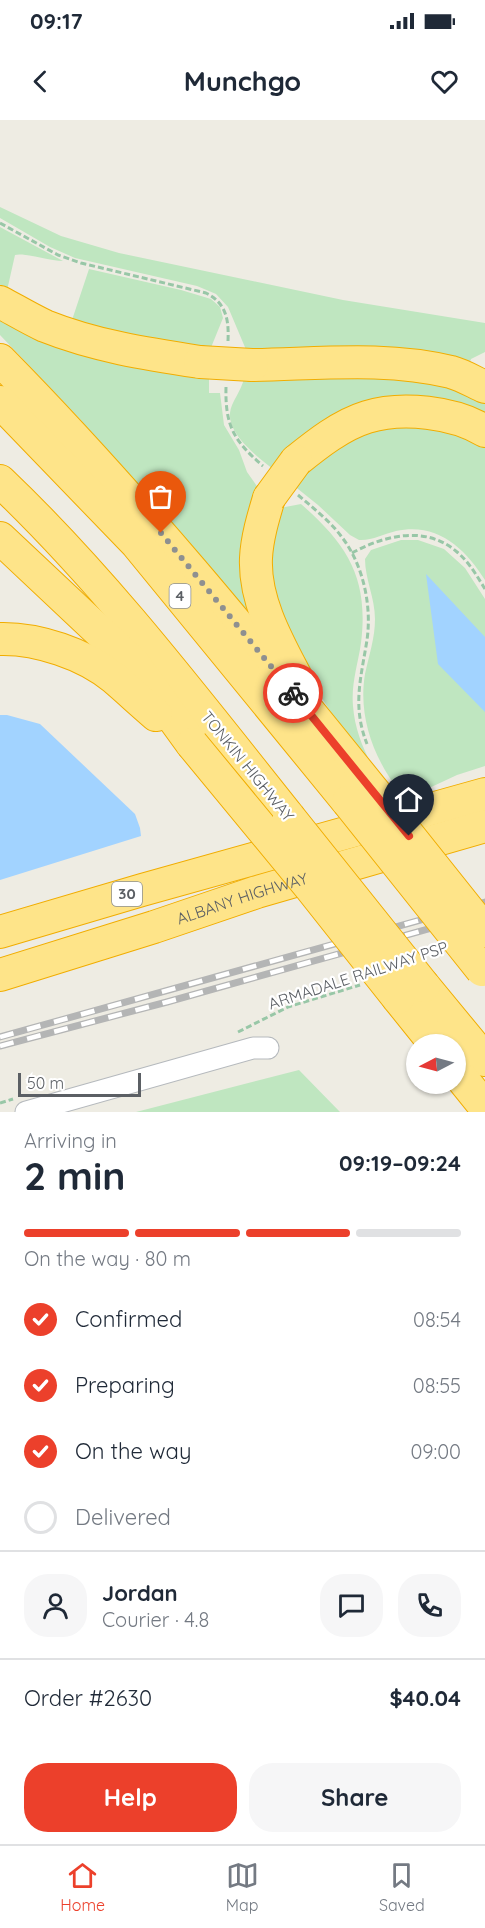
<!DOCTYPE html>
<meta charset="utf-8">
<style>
body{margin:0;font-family:Quicksand,sans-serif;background:#f6f6f7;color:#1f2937;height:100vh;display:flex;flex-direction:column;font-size:22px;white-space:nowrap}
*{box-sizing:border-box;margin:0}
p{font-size:20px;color:#747a83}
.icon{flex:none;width:33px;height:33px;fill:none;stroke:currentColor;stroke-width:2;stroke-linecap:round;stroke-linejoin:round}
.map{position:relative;height:992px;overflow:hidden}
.details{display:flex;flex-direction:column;background:#fff;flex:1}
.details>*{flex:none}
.needle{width:39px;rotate:264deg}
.buttons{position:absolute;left:406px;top:914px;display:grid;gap:12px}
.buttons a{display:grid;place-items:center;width:60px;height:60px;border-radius:50%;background:#fff;box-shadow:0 2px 4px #0004;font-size:30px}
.scale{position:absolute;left:18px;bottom:15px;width:123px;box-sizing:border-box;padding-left:6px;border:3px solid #5b5f64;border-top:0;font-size:16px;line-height:21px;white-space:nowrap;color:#5b5f64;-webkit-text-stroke:4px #fff;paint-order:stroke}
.pin{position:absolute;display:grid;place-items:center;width:51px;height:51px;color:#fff;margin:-62px -26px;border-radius:50% 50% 50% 0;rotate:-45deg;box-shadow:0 0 6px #0007}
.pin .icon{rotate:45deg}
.courier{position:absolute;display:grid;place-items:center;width:60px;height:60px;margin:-30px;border:4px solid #ec402b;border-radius:50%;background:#fff;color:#222;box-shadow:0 2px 8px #0007}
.overview em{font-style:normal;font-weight:700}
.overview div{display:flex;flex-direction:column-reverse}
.overview{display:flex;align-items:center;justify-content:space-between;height:102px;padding:0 24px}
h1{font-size:39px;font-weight:700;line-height:45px}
.bar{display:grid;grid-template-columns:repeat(4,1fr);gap:9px 6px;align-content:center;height:72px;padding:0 24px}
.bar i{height:8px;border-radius:4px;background:#e0e1e3}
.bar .on{background:#ec402b}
.bar p{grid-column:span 4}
.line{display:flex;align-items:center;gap:15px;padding:0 24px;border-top:2px solid #e0e1e3}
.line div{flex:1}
.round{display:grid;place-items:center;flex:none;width:63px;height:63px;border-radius:24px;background:#f6f6f7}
ol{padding:0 24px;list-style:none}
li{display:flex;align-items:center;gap:18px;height:66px}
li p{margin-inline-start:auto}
li .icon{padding:6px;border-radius:50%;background:#ec402b;color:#fff;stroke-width:4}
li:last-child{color:#747a83}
li i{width:33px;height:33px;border:3px solid #e0e1e3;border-radius:50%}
.cta{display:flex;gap:12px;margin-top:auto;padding:12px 24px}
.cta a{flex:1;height:69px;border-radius:24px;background:#ec402b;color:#fff;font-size:24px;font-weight:700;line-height:69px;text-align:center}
.cta a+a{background:#f6f6f7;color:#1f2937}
.status{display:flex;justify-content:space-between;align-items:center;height:42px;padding:0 30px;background:#fff;direction:ltr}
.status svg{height:16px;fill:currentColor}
header{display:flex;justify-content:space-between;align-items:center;height:78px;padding:0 24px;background:#fff;font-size:27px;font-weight:700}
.menu{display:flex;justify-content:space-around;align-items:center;height:84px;border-top:2px solid #e0e1e3;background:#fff;font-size:16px;color:#747a83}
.menu a{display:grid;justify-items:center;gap:3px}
.menu .on{color:#ec402b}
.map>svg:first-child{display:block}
.green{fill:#bfe6c0}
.water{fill:#a2d3ff}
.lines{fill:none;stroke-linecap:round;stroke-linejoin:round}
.minor-casing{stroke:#b5b9bd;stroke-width:23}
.highway-casing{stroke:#f1ad00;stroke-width:34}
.path{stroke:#98c7a7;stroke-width:3;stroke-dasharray:6 3;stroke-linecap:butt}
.minor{stroke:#fff;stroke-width:21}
.highway{stroke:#fee489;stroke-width:32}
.rail-casing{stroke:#b4b5b5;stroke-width:7}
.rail{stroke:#fff;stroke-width:4.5;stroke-dasharray:14;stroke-linecap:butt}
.highway-bridge-casing{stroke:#f1ad00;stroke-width:34;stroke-linecap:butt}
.highway-bridge{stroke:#fee489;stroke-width:32}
.done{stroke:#8e9090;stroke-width:6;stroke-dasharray:0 10.8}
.route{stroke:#ec402b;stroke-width:8}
.labels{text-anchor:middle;stroke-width:4.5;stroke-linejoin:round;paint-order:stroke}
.shield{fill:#fff;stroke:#8c8f92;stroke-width:1.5}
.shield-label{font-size:15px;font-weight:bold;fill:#5b5f64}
.street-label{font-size:16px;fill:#5b5f64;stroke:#fff}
</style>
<div class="status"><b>09:17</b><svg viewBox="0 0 49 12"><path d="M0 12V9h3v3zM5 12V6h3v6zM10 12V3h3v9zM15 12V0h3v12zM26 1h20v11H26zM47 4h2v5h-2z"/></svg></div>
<header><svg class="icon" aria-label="back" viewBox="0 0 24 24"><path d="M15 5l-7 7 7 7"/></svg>Munchgo<svg class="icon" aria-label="heart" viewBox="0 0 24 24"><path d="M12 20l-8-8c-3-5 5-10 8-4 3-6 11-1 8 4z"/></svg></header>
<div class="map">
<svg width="485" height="992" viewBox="0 0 485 992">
<rect width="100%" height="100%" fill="#eeece3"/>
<path class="green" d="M 0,87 L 61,116 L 119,133 L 343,180 L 485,203 L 485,232 L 471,239 L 467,251 L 247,232 L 228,187 L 216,174 L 197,166 L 75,138 L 50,127 L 0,98 Z
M 0,107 L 63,141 C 50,141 23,132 15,135 L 6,175 L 0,173 Z
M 89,149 L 181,170 L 211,179 L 220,187 L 223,198 L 210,230 L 71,203 Z
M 0,193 L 209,255 L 209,273 L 220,273 L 224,305 L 239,330 L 247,352 L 259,369 L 263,515 L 151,382 L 153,380 L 152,377 L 149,379 L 79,298 L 0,215 Z
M 405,253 L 485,279 L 485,303 L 466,294 L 307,312 L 290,326 L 273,349 C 258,337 228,315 230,293 C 231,282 242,270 244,258 Z
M 429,303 L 485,324 L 485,460 C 465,428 437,402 396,411 C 384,414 371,421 359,420 L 350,415 L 318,385 L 293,365 L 302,354 L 363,310 Z
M 301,384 C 348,425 369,459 361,523 C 358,544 351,564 353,586 C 355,613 366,635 379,659 L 345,615 L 287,522 L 266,438 L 280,388 Z
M 401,420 L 418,420 L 444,429 L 465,448 L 485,479 L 485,646 L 457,655 L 427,669 L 417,660 L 399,671 C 373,637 358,596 365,554 C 369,535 375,518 375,499 C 375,478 365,459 365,439 L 371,430 Z
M 299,950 L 340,992 L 136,992 Z"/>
<path class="water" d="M 426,454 L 485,517 L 485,592 L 438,544 Z
M 0,595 L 7,595 L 40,604 L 135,694 L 140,708 L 141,716 L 0,760 Z"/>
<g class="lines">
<g class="minor-casing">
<path id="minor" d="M 26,992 L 253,928 L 268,928"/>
</g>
<g class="highway-casing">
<g id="highway">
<path d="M 0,182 C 15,190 30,199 45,206 C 95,226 147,234 200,242"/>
<path d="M 0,240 C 134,376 255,524 375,673"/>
<path d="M 252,245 C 318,244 386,236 451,252 C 462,255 474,262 485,267"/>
<path d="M 0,282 L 137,424 L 348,682"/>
<path d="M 296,341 C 317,324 341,305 367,297 C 402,286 454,292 485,311"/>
<path d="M 0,361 C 107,463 197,582 289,697"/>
<path d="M 269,378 C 263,398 257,418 256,438 C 254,480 277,521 296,557"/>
<path d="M 0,418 L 134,544 L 192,624"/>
<path d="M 0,519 C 37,518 85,534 114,558 C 128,570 142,583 156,595"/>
<path d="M 0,812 L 142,770 L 485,674"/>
<path id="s1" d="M 0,855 L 154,807 L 257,772 L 485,706"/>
<path d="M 424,866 L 485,940"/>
<path d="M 398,878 L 435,924"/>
<path d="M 456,951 L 485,987"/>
</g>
</g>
<path class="path" d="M 0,103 L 58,135 L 81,143 L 206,173 C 226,183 229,199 228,221
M 226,267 C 225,306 234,321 263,346
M 298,375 C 313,388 329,400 341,416 C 363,444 372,485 367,520 C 361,558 352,586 367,624
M 352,433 C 385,415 426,405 457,432 C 469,442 477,456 485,469
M 238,912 L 288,887 L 360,865
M 0,983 L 13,979"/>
<use href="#minor" class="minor"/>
<use href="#highway" class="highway"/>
<g class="rail-casing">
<path id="rail" d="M 0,917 L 485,782
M 0,926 L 167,882 L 485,793"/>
</g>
<use href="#rail" class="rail"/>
<g class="highway-bridge-casing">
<path id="highway-bridge" d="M 200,242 L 252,245
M 269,378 L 296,341
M 192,624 L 310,767 L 398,878
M 375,673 L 485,811
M 348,682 L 482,850
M 289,697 L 424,866"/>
</g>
<use href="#highway-bridge" class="highway-bridge"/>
</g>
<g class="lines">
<path class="done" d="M 161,413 L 293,573"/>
<path class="route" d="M 293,573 L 409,716"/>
</g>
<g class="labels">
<g class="shield">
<rect x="169.5" y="464" width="21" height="24" rx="4.5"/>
<rect x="112" y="762" width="30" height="24" rx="4.5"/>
</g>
<g class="shield-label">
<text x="180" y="481">4</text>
<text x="127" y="779">30</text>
</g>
<g class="street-label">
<text transform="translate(248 646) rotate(51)" y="6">TONKIN HIGHWAY</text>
<text dy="6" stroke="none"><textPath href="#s1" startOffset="254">ALBANY HIGHWAY</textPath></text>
<text transform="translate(358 855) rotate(-18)" y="6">ARMADALE RAILWAY PSP</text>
</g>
</g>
</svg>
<div class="buttons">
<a><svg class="needle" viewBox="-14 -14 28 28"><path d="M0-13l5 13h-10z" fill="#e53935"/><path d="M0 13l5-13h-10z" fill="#747a83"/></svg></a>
</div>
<div class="scale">50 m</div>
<div class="pin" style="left:161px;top:413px;background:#ea580c"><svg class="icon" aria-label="bag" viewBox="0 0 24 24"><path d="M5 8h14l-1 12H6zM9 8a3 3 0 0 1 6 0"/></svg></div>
<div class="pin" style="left:409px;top:716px;background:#1f2937"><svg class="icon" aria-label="home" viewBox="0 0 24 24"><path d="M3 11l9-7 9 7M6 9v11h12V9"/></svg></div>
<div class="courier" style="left:293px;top:573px"><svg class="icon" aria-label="bike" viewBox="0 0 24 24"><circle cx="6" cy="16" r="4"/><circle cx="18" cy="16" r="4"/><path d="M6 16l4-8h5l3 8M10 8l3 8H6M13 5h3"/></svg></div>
</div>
<section class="details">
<div class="overview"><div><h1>2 min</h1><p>Arriving in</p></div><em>09:19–09:24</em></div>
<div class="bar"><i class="on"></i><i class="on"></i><i class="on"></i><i></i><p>On the way · 80 m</p></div>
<ol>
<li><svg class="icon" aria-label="check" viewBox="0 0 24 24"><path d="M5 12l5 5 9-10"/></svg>Confirmed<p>08:54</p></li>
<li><svg class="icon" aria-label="check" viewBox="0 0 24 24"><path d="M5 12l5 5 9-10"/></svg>Preparing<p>08:55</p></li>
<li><svg class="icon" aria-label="check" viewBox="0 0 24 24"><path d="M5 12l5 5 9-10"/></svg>On the way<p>09:00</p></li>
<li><i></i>Delivered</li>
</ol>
<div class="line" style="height:108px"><a class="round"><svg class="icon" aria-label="person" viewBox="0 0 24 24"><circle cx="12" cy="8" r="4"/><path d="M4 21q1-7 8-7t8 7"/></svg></a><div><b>Jordan</b><p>Courier · 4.8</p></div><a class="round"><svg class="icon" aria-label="chat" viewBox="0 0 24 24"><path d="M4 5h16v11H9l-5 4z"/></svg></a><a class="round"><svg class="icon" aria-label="phone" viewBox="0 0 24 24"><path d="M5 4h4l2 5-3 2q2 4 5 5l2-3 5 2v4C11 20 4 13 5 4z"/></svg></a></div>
<div class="line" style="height:78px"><div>Order #2630</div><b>$40.04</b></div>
<div class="cta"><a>Help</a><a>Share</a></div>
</section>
<nav class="menu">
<a class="on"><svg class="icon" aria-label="home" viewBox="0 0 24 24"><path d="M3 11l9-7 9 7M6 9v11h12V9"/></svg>Home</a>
<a><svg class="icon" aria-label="map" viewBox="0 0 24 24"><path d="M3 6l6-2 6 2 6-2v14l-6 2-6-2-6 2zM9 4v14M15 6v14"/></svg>Map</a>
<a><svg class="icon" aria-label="saved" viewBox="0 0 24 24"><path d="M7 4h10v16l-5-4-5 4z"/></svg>Saved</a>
</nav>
